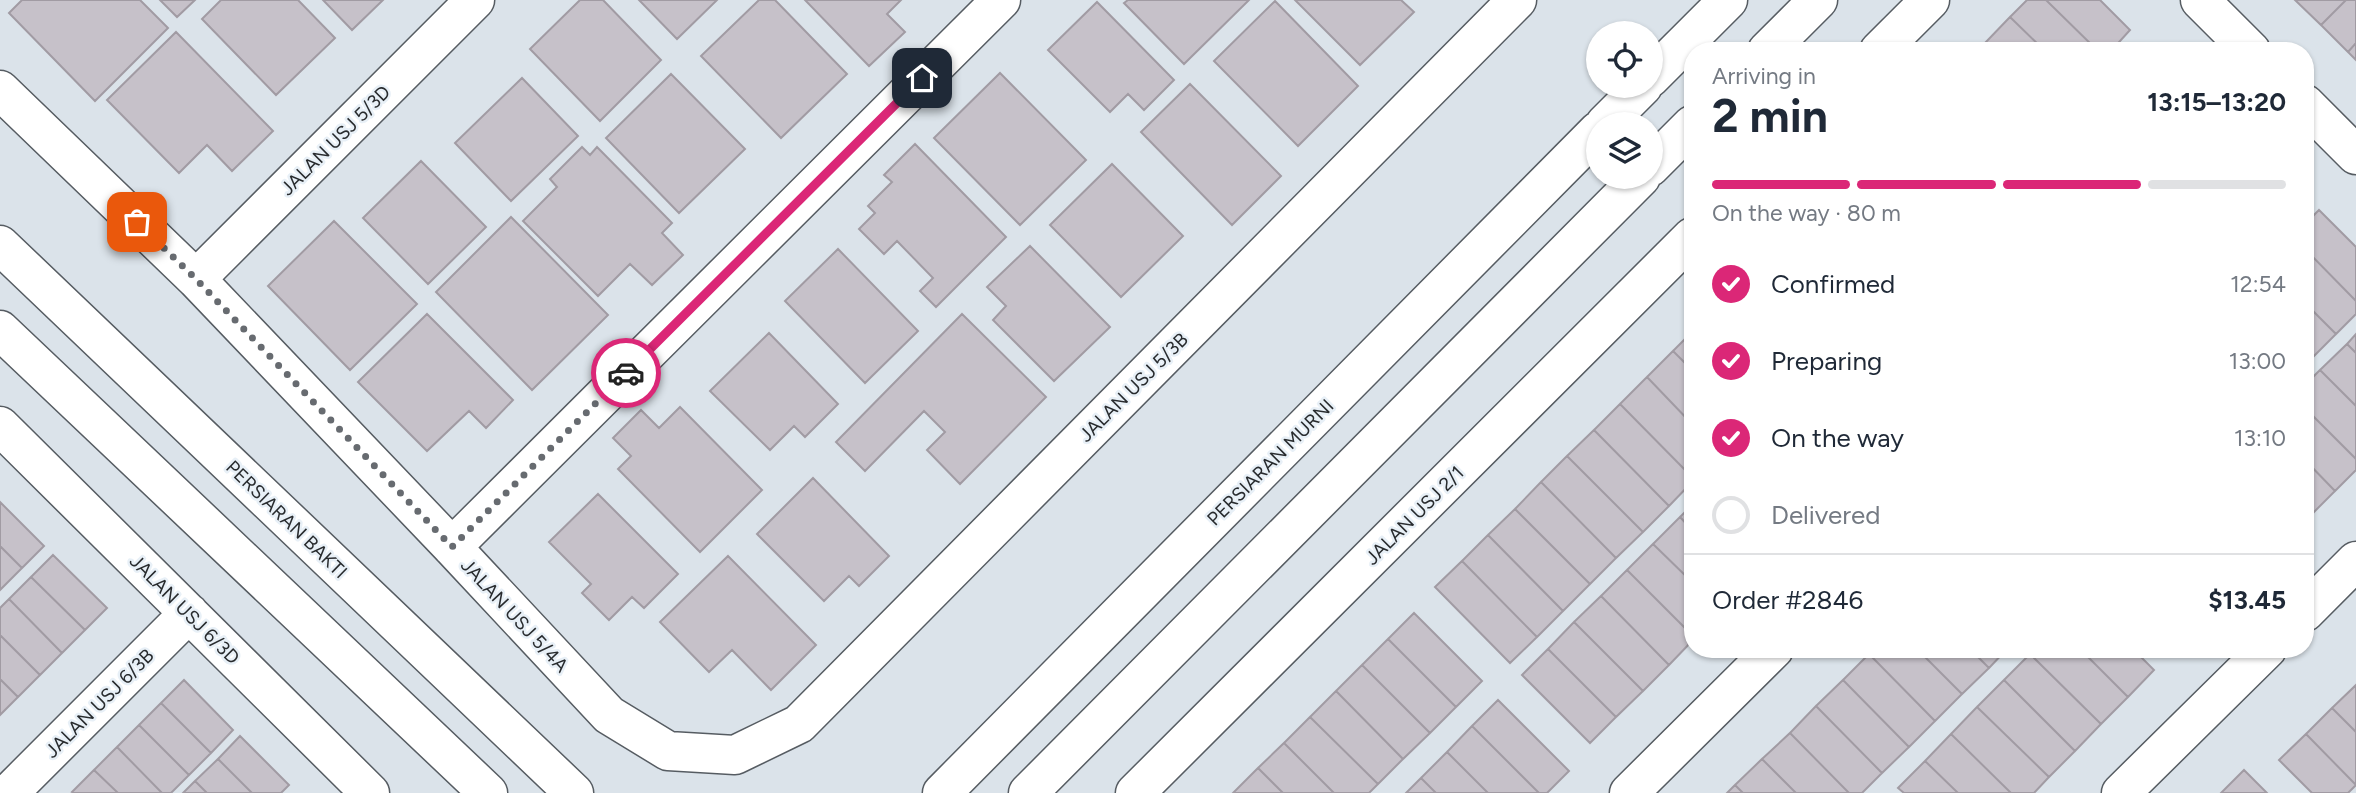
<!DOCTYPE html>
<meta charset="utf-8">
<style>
body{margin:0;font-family:Figtree,sans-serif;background:#f6f6f7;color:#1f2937;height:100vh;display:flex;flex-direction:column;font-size:26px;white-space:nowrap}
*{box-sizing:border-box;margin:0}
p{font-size:23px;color:#747a83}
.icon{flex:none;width:38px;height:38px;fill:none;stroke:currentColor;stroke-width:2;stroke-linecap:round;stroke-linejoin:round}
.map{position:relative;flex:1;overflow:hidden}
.drawer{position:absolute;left:1684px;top:42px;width:630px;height:616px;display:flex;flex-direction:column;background:#fff;border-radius:28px;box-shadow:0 2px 5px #0004}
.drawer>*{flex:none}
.controls{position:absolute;left:1586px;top:21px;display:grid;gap:14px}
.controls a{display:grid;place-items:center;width:77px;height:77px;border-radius:50%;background:#fff;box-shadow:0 2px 5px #0004;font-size:35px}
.pin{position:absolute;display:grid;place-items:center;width:60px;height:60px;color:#fff;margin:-30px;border-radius:14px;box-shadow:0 4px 10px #0006}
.courier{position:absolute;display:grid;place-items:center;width:70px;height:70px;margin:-35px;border:5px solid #db2777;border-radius:50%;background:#fff;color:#222;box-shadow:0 2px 9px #0007}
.overview em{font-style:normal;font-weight:700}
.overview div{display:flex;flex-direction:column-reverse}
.overview{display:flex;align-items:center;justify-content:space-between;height:119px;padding:0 28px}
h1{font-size:46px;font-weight:700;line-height:52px}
.bar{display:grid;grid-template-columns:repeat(4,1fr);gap:10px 7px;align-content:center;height:84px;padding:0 28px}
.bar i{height:9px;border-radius:5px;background:#e0e1e3}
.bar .current{background:#db2777}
.bar p{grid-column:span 4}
.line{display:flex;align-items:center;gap:18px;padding:0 28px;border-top:2px solid #e0e1e3}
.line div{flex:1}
ol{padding:0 28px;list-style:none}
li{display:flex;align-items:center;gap:21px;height:77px}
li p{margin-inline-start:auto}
li .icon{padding:7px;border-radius:50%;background:#db2777;color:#fff;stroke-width:4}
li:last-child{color:#747a83}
li i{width:38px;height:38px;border:4px solid #e0e1e3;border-radius:50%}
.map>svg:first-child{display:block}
.building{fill:#c6c1c9;stroke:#a19ba3;stroke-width:2}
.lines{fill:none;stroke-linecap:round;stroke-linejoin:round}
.street-casing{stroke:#565c62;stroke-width:41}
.secondary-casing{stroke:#565c62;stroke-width:41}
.street{stroke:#fff;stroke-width:38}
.secondary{stroke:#fff;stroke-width:38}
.done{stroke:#676b70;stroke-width:7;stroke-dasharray:0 12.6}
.route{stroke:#db2777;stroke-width:9}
.labels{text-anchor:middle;stroke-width:5;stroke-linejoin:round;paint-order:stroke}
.street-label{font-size:19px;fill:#282b2e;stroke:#e8f0f7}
</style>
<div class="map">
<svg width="2356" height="793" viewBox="0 0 2356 793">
<rect width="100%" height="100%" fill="#dbe3ea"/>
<path class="building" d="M 22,0 L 140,0 L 168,28 L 95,101 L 9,13 Z
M 160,0 L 195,0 L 177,17 Z
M 221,0 L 298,0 L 335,38 L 276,95 L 202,19 Z
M 323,0 L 383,0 L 352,30 Z
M 580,0 L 603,0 L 661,60 L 600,121 L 530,49 Z
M 639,0 L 717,0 L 677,39 Z
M 759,0 L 775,0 L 847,74 L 781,138 L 701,56 Z
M 805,0 L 901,0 L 887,14 L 905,32 L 869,66 Z
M 1128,0 L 1249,0 L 1184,64 L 1124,3 Z
M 1295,0 L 1401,0 L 1414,12 L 1360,65 Z
M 2027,0 L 2046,0 L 2098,51 L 2045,51 L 2010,17 Z
M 2046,0 L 2100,0 L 2130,30 L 2111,51 L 2098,51 Z
M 2295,0 L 2346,0 L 2321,25 Z
M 2346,0 L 2356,0 L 2356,43 L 2348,52 L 2321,25 Z
M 1275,1 L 1358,86 L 1298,146 L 1214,61 Z
M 1097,2 L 1174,80 L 1144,110 L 1128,94 L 1110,112 L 1048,50 Z
M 2010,17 L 2045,51 L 1991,51 L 1984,44 Z
M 176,32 L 273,131 L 232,171 L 207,145 L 179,173 L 107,100 Z
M 2356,43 L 2356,60 L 2348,52 Z
M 1984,44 L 1991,51 L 1977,51 Z
M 1000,73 L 1086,160 L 1020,225 L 934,138 Z
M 671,74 L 745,149 L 679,213 L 606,138 Z
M 522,78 L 578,136 L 511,201 L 455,143 Z
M 1190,84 L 1281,176 L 1232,225 L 1141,132 Z
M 915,144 L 1006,237 L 936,307 L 920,291 L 933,278 L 897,241 L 884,254 L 859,229 L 875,213 L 868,206 L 892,182 L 884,175 Z
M 582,147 L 590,155 L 597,147 L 672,223 L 662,233 L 683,255 L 652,285 L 630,264 L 598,296 L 523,221 L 557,187 L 550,179 Z
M 421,161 L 486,227 L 428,284 L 363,218 Z
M 1112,164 L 1183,236 L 1121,297 L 1050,225 Z
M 2319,210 L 2356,247 L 2356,301 L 2305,249 L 2305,224 Z
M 511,217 L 608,315 L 532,390 L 436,292 Z
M 334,221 L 417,304 L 350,370 L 268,286 Z
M 1030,246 L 1110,327 L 1054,381 L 993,320 L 1006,306 L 987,287 Z
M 838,249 L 918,331 L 865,383 L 785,301 Z
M 2305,249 L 2356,301 L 2356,314 L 2336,334 L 2305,303 Z
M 2305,303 L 2336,334 L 2309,361 L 2305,357 Z
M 427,314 L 513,400 L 486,428 L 469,411 L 427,451 L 358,382 Z
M 962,314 L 1046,397 L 960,484 L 927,450 L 945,432 L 924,411 L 865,471 L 836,442 Z
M 1692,332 L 1692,370 L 1673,351 Z
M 769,333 L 838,404 L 805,437 L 794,426 L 770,450 L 710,391 Z
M 2356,334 L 2356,353 L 2347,344 Z
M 2347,344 L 2356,353 L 2356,406 L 2320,370 Z
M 1673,351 L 1692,370 L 1692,424 L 1647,377 Z
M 2320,370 L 2356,406 L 2356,459 L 2305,408 L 2305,385 Z
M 1647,377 L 1692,424 L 1692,477 L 1620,404 Z
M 1620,404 L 1692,477 L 1692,482 L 1669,506 L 1594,430 Z
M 680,407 L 762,490 L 700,552 L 618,469 L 631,456 L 613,438 L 641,410 L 659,428 Z
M 2305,408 L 2356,459 L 2356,470 L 2335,491 L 2305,460 Z
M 1594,430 L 1669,506 L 1643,532 L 1567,456 Z
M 1567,456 L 1643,532 L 1616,558 L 1541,482 Z
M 2305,460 L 2335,491 L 2309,517 L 2305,513 Z
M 813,478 L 889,556 L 859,586 L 849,576 L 824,601 L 757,534 Z
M 1541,482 L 1616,558 L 1590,584 L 1515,509 Z
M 598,494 L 678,574 L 644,608 L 632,597 L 609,620 L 582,593 L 591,584 L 549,542 Z
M 0,502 L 44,546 L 22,568 L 0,546 Z
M 1692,505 L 1692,530 L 1680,517 Z
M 1515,509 L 1590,584 L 1563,611 L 1488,535 Z
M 1680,517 L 1692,530 L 1692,582 L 1653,544 Z
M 1488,535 L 1563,611 L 1537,637 L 1462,561 Z
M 1653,544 L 1692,582 L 1692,635 L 1627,570 Z
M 0,546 L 22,568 L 0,590 Z
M 53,555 L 107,608 L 85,630 L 31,577 Z
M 728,556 L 816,645 L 771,690 L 732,650 L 709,672 L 660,622 Z
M 1462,561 L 1537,637 L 1510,663 L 1435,587 Z
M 1627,570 L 1692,635 L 1692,641 L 1669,665 L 1601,596 Z
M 31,577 L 85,630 L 62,653 L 9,599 Z
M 1601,596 L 1669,665 L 1643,691 L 1574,622 Z
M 9,599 L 62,653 L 40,675 L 0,635 L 0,608 Z
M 1414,613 L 1482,681 L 1456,707 L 1388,639 Z
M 1574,622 L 1643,691 L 1616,717 L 1548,649 Z
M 0,635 L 40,675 L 18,697 L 0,679 Z
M 1388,639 L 1456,707 L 1430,733 L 1362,665 Z
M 1548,649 L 1616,717 L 1590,743 L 1522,675 Z
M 1874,649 L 1917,649 L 1962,694 L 1935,721 L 1869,654 Z
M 1917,649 L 1970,649 L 1989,668 L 1962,694 Z
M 1970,649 L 2007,649 L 1989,668 Z
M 2035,649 L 2080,649 L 2128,697 L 2101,724 L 2030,654 Z
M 2080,649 L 2133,649 L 2154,670 L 2128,697 Z
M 1869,654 L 1935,721 L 1909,747 L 1843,680 Z
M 2030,654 L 2101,724 L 2075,751 L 2004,680 Z
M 1362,665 L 1430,733 L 1403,759 L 1336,691 Z
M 0,679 L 18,697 L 0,715 Z
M 184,680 L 233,730 L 211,753 L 161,703 Z
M 1843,680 L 1909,747 L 1882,773 L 1816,706 Z
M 2004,680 L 2075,751 L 2049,777 L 1977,707 Z
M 2356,685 L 2356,732 L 2332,708 Z
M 1336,691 L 1403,759 L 1378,784 L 1310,717 Z
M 1498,700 L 1569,771 L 1547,793 L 1539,793 L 1472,726 Z
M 161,703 L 211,753 L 189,775 L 139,725 Z
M 1816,706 L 1882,773 L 1862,793 L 1849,793 L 1790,733 Z
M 1977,707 L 2049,777 L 2034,793 L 2011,793 L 1951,734 Z
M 2332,708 L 2356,732 L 2356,785 L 2306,734 Z
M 1310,717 L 1378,784 L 1369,793 L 1334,793 L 1284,743 Z
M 139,725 L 189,775 L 171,793 L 162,793 L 117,747 Z
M 1472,726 L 1539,793 L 1488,793 L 1447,752 Z
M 1790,733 L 1849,793 L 1796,793 L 1762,759 Z
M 1951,734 L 2011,793 L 1958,793 L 1925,761 Z
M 2306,734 L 2356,785 L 2348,793 L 2312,793 L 2279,760 Z
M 240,736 L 289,785 L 281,793 L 252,793 L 218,759 Z
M 1284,743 L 1334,793 L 1283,793 L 1258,768 Z
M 117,747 L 162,793 L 118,793 L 94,770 Z
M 1447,752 L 1488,793 L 1436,793 L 1421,778 Z
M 218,759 L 252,793 L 207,793 L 195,781 Z
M 1762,759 L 1796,793 L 1743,793 L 1735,785 Z
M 1925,761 L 1958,793 L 1904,793 L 1898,788 Z
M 1258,768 L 1283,793 L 1233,793 Z
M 94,770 L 118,793 L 74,793 L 72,792 Z
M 2244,770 L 2267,793 L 2221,793 Z
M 1421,778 L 1436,793 L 1406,793 Z
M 195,781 L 207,793 L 183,793 Z
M 1735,785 L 1743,793 L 1727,793 Z"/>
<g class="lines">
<g class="street-casing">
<path id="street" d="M 2200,0 L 2251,51
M 1879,51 L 1930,0
M 0,90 L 196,279 L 452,547 L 609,715 L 668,751 L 735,755 L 799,724 L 1517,0
M 2305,104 L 2356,155
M 196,279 L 475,0
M 0,426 L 370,793
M 452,547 L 1001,0
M 2305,612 L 2356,561
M 9,793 L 189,613
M 1135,793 L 1692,237
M 1629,793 L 1774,649
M 2121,793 L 2267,649"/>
</g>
<g class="secondary-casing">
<path id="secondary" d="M 1767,51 L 1818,0
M 1650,78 L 1728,0
M 1605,124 L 1643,86
M 1650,167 L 1692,125
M 0,245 L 574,793
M 0,330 L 488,793
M 942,793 L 1598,131
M 1028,793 L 1641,177"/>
</g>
<use href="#street" class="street"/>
<use href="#secondary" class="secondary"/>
</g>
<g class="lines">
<path class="done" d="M 137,222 L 196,279 L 452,547 L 626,373"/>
<path class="route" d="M 626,373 L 922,78"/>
</g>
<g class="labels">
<g class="street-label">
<text transform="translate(335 140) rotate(-45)" y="7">JALAN USJ 5/3D</text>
<text transform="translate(1133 387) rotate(-45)" y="7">JALAN USJ 5/3B</text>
<text transform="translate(1270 462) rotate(-45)" y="7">PERSIARAN MURNI</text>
<text transform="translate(1414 515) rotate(-45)" y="7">JALAN USJ 2/1</text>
<text transform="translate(287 519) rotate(44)" y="7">PERSIARAN BAKTI</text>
<text transform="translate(185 609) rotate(45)" y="7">JALAN USJ 6/3D</text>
<text transform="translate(515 615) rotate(47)" y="7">JALAN USJ 5/4A</text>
<text transform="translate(99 703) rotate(-45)" y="7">JALAN USJ 6/3B</text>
</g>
</g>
</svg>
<div class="controls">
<a><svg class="icon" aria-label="locate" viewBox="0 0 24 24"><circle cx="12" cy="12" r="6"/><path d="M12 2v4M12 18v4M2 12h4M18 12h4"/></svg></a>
<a><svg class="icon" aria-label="layers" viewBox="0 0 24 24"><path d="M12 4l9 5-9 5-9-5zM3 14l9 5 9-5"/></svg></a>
</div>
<div class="pin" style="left:137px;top:222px;background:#ea580c"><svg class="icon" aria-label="bag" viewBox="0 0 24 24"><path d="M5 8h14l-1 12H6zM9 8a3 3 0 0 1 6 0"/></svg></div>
<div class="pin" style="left:922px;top:78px;background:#1f2937"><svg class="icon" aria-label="home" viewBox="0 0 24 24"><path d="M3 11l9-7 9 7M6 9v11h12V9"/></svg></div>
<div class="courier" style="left:626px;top:373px"><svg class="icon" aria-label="car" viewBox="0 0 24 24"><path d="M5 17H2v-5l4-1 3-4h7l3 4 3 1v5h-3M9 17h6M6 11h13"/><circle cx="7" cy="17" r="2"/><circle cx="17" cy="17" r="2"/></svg></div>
<section class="drawer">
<div class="overview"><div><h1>2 min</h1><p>Arriving in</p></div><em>13:15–13:20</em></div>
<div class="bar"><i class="current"></i><i class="current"></i><i class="current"></i><i></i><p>On the way · 80 m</p></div>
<ol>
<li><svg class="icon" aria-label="check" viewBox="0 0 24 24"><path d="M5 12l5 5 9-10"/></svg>Confirmed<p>12:54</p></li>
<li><svg class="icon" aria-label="check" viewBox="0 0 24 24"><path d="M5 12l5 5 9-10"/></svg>Preparing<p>13:00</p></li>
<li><svg class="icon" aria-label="check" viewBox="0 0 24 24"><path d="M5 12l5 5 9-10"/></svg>On the way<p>13:10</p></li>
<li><i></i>Delivered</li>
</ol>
<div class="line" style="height:91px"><div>Order #2846</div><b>$13.45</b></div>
</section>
</div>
